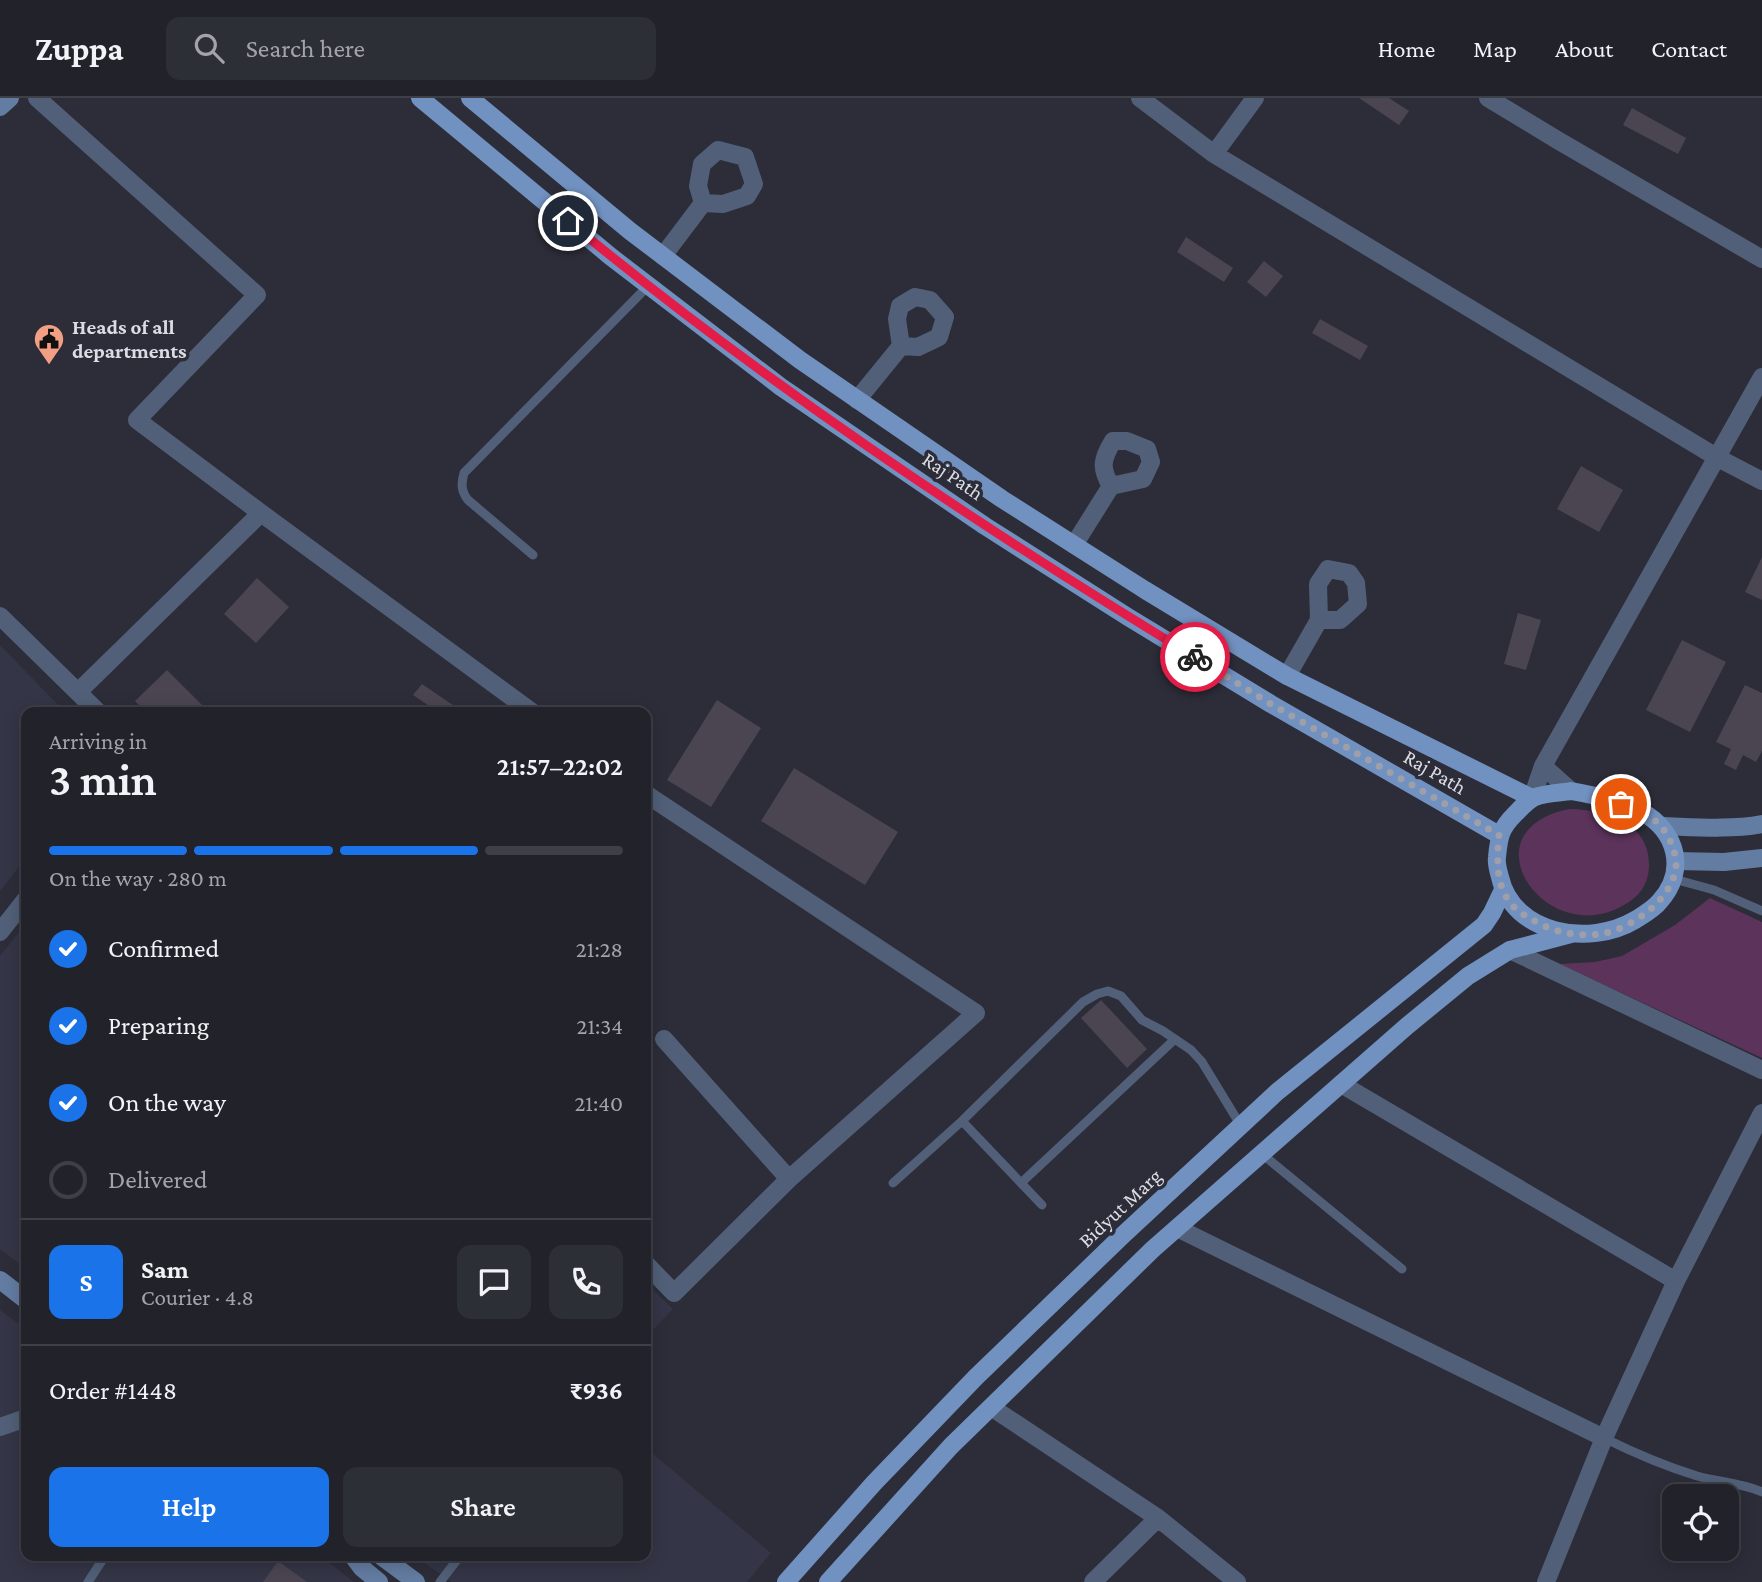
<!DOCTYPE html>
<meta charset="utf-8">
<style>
body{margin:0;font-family:"Crimson Pro",serif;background:#2d2f36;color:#f1f3f6;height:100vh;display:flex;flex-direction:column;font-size:26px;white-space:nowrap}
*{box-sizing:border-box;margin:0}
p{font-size:23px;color:#a2a4a8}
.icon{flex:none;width:38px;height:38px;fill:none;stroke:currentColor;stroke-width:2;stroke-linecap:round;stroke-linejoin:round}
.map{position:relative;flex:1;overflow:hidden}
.side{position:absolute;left:21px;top:609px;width:630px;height:854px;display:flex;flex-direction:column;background:#21222a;border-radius:14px;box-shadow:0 4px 18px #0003,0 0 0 2px #3e3f47}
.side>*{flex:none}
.buttons{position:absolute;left:1662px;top:1386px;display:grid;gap:14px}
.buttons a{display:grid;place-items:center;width:77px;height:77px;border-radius:14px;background:#21222a;box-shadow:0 4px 18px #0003,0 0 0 2px #3e3f47;font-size:35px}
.pin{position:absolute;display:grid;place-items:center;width:60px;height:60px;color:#fff;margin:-30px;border:4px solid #fff;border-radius:50%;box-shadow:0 2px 7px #0007}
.courier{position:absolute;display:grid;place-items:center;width:70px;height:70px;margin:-35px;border:5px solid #e11d48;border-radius:50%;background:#fff;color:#222;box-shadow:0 2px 9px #0007}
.summary em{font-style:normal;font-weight:600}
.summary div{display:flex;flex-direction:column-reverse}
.summary{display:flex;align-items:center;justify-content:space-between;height:119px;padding:0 28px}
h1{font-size:46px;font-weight:600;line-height:52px}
.bar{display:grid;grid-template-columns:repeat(4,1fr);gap:10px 7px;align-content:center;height:84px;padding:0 28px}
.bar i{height:9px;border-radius:5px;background:#3e3f47}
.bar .on{background:#1a73e8}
.bar p{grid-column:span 4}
.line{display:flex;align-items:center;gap:18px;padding:0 28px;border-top:2px solid #3e3f47}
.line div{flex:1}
.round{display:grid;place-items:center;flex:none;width:74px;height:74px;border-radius:14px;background:#2d2f36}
ol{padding:0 28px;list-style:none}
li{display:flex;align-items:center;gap:21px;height:77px}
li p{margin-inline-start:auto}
li .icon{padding:7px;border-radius:50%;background:#1a73e8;color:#fff;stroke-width:4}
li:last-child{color:#a2a4a8}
li i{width:38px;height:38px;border:4px solid #3e3f47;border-radius:50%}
.button{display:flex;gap:14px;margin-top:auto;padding:14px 28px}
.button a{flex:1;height:80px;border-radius:14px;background:#1a73e8;color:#fff;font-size:28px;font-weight:600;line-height:80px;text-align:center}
.button a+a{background:#2d2f36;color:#f1f3f6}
header{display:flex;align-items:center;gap:42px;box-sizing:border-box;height:98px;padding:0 35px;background:#21222a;border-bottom:2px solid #3e3f47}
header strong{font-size:33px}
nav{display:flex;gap:38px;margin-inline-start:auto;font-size:24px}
.search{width:490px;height:63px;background:#2d2f36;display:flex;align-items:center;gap:18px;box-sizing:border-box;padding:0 24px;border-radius:14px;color:#a2a4a8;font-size:26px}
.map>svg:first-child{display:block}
.built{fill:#343546}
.green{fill:#5c335b}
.building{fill:#4b4551}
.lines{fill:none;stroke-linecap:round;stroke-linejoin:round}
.lane{stroke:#516078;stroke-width:9}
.street{stroke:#516078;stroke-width:18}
.secondary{stroke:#637ca1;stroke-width:18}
.primary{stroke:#7191c0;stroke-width:18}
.done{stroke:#9e9fa8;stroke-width:7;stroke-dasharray:0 12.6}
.route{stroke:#e11d48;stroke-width:9}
.labels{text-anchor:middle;stroke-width:7;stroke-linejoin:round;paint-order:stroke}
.poi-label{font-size:21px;font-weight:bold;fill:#dcdde4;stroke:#2c2d38;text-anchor:start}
.street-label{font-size:21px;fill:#dcdde4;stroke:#2c2d38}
</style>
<header>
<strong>Zuppa</strong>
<div class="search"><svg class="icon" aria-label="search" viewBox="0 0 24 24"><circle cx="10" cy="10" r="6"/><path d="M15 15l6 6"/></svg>Search here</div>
<nav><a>Home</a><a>Map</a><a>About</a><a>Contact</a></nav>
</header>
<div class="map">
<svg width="1762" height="1484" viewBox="0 0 1762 1484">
<rect width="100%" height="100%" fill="#2c2d38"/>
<path class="built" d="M 0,547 L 65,614 L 26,614 L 26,760 L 0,793 Z
M 26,825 L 26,1171 L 0,1151 L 0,858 Z
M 646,1185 L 673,1211 L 646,1239 Z
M 0,1212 L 26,1231 L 26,1458 L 321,1458 L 354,1484 L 0,1484 Z
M 646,1350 L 771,1455 L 747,1484 L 451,1484 L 415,1458 L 646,1458 Z"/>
<path class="green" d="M 1569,711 C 1605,712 1651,724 1649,769 C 1648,787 1640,798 1624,807 C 1546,853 1463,733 1569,711 Z
M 1710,800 L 1762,824 L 1762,960 L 1559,866 L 1595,864 L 1622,858 L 1675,827 Z"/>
<path class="building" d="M 1359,0 L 1389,0 L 1409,13 L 1399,27 Z
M 1632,10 L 1686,40 L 1678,56 L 1623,27 Z
M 1186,139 L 1233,170 L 1224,184 L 1177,154 Z
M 1264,163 L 1283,178 L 1266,199 L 1247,184 Z
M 1320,221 L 1368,248 L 1360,262 L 1312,235 Z
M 1581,368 L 1623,392 L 1599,434 L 1557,411 Z
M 1762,459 L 1762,502 L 1745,494 Z
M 257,480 L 289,509 L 256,545 L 224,516 Z
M 1518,515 L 1541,522 L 1526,572 L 1504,566 Z
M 1682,542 L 1726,564 L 1690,634 L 1646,612 Z
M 167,572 L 209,614 L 146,614 L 135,603 Z
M 422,586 L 463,614 L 438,614 L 413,597 Z
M 1745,587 L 1762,595 L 1762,653 L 1756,664 L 1743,657 L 1736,672 L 1724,666 L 1731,651 L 1716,644 Z
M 717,602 L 761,630 L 711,709 L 667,682 Z
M 794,670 L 898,734 L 865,787 L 761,723 Z
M 1101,902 L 1147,951 L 1127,970 L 1081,920 Z
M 278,1463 L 307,1484 L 263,1484 Z"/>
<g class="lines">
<path class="lane" d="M 533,457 L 468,402 C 461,393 461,386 464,375 L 649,187
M 1674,781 L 1714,792 L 1762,813
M 962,1023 L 1042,1107
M 1262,1056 L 1402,1171
M 893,1085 L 962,1023 L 1083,904 L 1097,896 L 1108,893 L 1121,898 L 1142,922 L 1163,933 L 1191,952 L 1202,964 L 1241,1028
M 1021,1085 L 1175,941
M 1604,1340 C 1634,1355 1665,1368 1697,1378 C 1718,1384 1743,1385 1762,1394
M 88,1484 L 105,1458
M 440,1484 L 460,1458"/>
<path class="street" d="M 37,0 L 257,197 L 137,322 L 261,415 L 532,614
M 1140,0 L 1214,56 L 1718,360 L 1762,383
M 1488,0 L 1559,43 L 1762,161
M 1214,56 L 1255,0
M 663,158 L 703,105 L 698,88 L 702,66 L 718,52 L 745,59 L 754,86 L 747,98 L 723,106 L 703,105
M 857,302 L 901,248 L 897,221 L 900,208 L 915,199 L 930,202 L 945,219 L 939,239 L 918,249 L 901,248
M 1074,447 L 1111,388 C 1100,370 1102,361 1113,343 L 1127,343 L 1147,351 L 1151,364 L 1143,381 L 1111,388
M 0,518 L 98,614
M 1287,578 L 1319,522 L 1318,486 L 1328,471 L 1349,475 L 1356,485 L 1358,506 L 1340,522 L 1319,522
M 78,594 L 261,415
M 1543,668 L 1571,693
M 646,696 L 976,915 L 789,1081 L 674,1195 L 646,1166
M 1532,700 L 1543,668 L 1762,279
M 0,834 L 26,801
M 1510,852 L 1762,972
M 664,941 L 789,1081
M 1341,986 L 1676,1183 L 1604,1340
M 1177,1130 L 1604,1340 L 1546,1484
M 1676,1183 L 1762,1015
M 991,1309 L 1158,1420 L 1237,1484
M 0,1329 L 26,1320
M 1093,1484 L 1158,1420"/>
<path class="secondary" d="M 0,9 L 10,0
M 1661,728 C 1695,729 1729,732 1762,726
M 1676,763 L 1724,764 L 1762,760
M 0,1182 L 26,1202
M 353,1458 L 362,1470 L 379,1484
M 381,1458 L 416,1484"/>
<path class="primary" d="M 420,0 L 610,158 L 781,289 L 985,428 L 1128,519 L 1271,606 L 1499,737
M 470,0 L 630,133 L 800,262 L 1002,401 L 1145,492 L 1287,578 L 1532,700
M 1571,693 C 1594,697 1622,703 1642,714 C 1677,733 1687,773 1660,803 C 1654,811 1643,817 1635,822 C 1590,849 1513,837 1500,779 C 1498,772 1496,766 1497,759 C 1499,739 1500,731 1515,716 C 1520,711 1528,702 1535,699 C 1546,695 1560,695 1571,693 Z
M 786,1484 L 874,1385 L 976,1279 L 1123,1137 L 1277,994 L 1484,827 L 1492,815 L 1503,792
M 828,1484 L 951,1348 L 1153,1151 L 1407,928 L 1468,878 L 1510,852 L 1571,836"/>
</g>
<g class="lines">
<path class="done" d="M 1195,559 L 1271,606 L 1499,737 C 1497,761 1495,789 1513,808 C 1517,813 1524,817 1530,820 C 1550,834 1577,839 1601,836 C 1632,831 1678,798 1676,763 C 1676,759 1674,753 1672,748 C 1668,733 1655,720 1641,714 C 1635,711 1627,709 1621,706"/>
<path class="route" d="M 568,123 C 764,285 977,427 1195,559"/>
</g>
<defs>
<g id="civic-pin" transform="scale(1.575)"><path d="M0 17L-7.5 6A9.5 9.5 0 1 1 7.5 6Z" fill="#f39f84" stroke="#2c2d38"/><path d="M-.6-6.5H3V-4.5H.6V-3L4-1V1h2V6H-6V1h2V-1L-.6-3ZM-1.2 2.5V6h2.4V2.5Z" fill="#111"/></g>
</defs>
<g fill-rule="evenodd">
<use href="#civic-pin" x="49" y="241"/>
</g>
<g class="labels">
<g class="poi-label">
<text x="72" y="236">Heads of all<tspan x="72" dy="24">departments</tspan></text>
</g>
<g class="street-label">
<text transform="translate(953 378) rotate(34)" y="7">Raj Path</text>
<text transform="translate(1435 674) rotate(30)" y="7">Raj Path</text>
<text transform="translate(1120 1110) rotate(-43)" y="7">Bidyut Marg</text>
</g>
</g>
</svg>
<div class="buttons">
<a><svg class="icon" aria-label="locate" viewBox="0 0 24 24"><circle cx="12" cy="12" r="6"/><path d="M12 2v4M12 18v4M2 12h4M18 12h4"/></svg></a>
</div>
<div class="pin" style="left:1621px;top:706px;background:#ea580c"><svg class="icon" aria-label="bag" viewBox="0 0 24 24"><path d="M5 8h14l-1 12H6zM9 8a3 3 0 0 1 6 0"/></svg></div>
<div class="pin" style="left:568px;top:123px;background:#1f2937"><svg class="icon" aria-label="home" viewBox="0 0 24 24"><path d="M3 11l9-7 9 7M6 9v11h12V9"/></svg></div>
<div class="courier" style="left:1195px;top:559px"><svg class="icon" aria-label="bike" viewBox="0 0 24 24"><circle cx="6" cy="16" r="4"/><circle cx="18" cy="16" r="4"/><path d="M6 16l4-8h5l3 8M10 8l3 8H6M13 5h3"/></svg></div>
<section class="side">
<div class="summary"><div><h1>3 min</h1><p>Arriving in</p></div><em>21:57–22:02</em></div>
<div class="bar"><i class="on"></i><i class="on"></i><i class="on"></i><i></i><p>On the way · 280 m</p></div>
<ol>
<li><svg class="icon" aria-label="check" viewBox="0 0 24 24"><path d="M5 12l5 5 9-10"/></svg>Confirmed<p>21:28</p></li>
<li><svg class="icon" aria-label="check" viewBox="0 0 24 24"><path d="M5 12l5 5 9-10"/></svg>Preparing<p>21:34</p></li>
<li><svg class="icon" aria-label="check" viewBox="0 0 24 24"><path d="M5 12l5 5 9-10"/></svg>On the way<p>21:40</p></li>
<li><i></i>Delivered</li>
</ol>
<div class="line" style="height:126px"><b class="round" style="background:#1a73e8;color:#fff">S</b><div><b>Sam</b><p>Courier · 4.8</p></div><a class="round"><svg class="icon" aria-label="chat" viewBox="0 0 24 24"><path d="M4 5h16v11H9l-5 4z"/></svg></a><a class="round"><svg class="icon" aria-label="phone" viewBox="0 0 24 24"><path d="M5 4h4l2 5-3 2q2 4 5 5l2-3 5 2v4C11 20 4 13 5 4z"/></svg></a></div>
<div class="line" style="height:91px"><div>Order #1448</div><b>₹936</b></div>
<div class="button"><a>Help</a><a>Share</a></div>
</section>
</div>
